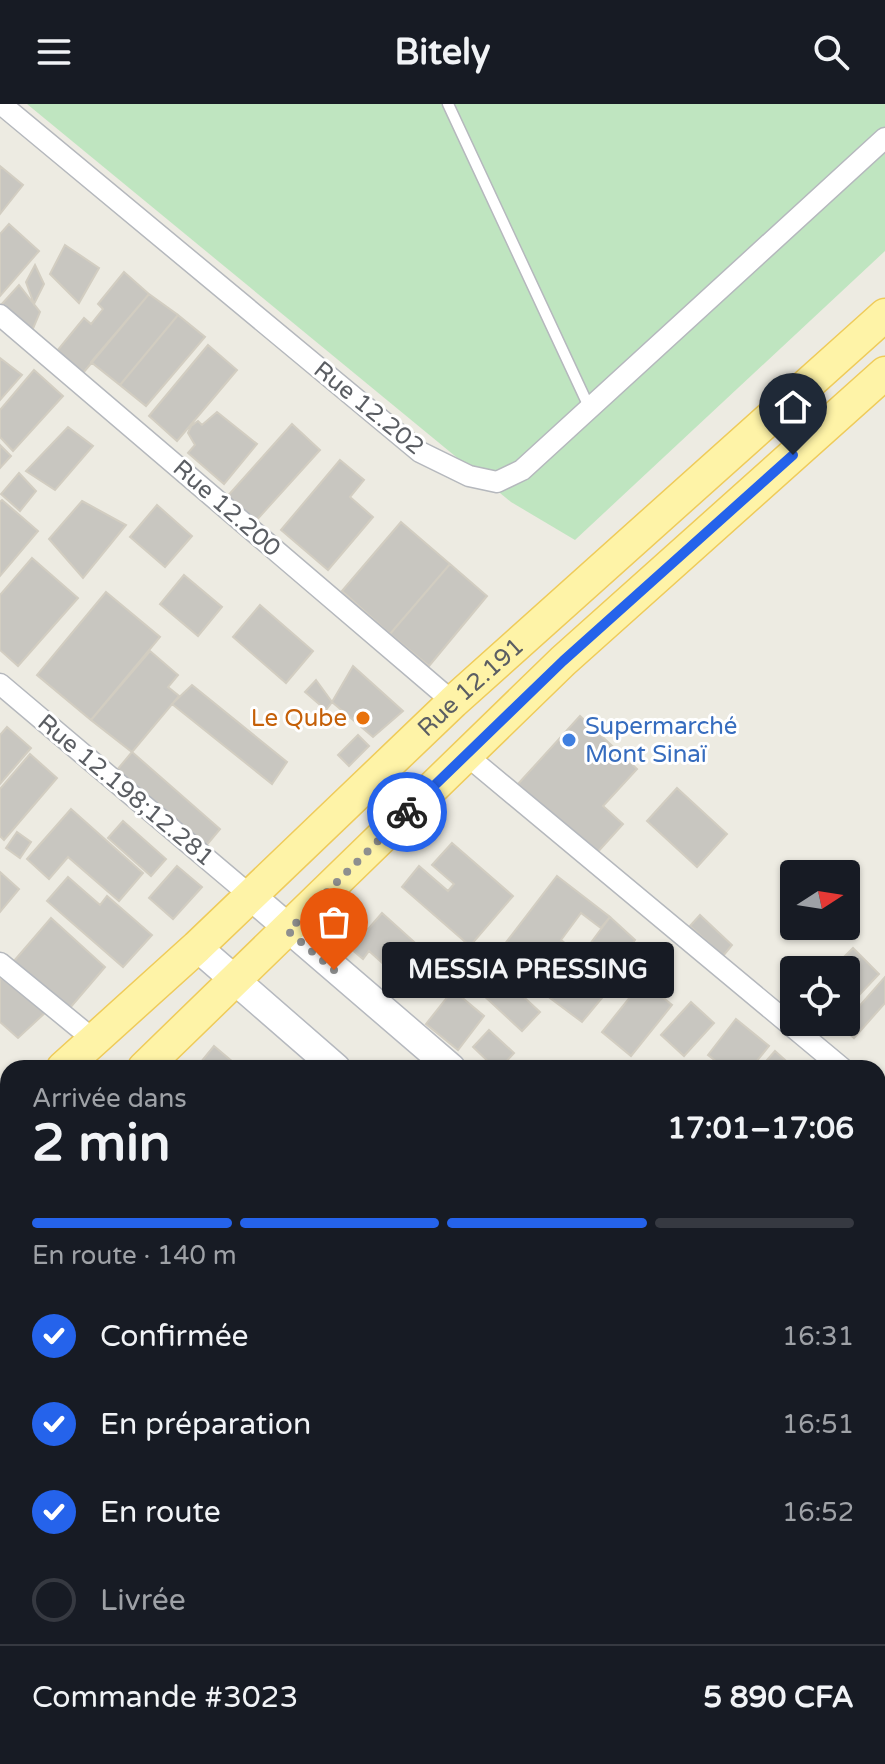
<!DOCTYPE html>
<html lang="fr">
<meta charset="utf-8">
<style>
body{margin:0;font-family:"Varela Round",sans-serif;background:#20242c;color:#f1f3f6;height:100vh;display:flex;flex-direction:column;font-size:30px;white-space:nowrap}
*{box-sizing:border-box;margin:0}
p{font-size:26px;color:#9ea1a6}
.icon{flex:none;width:44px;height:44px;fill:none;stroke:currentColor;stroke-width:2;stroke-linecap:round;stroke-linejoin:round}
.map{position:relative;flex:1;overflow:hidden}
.drawer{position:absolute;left:0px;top:956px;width:886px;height:704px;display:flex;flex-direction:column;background:#171b24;border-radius:24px 24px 0 0;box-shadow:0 2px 6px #0004}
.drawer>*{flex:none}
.needle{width:52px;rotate:78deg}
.fabs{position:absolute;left:780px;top:756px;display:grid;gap:16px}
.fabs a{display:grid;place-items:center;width:80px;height:80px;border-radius:8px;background:#171b24;box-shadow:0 2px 6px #0004;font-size:40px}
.pin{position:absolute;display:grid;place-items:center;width:68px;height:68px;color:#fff;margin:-82px -34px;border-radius:50% 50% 50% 0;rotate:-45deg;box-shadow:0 0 8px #0007}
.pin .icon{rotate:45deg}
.courier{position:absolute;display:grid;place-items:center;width:80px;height:80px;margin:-40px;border:6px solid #2563eb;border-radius:50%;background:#fff;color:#222;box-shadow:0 2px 10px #0007}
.bubble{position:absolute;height:56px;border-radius:8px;background:#171b24;box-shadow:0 2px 6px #0004;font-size:26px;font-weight:700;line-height:56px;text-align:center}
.head em{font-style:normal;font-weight:700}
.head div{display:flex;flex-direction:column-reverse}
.head{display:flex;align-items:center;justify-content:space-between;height:136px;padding:0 32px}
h1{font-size:52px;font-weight:700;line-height:60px}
.bar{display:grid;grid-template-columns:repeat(4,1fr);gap:12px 8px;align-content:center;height:96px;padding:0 32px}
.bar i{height:10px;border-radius:6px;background:#363941}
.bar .on{background:#2563eb}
.bar p{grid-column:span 4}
.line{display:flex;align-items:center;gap:20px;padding:0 32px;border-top:2px solid #363941}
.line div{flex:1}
ol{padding:0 32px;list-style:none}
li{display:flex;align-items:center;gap:24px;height:88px}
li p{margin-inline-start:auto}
li .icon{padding:8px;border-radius:50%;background:#2563eb;color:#fff;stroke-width:4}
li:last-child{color:#9ea1a6}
li i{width:44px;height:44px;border:4px solid #363941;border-radius:50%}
header{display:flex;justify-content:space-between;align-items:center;height:104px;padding:0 32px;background:#171b24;font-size:36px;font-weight:700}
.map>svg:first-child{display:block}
.green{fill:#bfe5c0}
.building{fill:#c8c6c0;stroke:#d2cdc1;stroke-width:2}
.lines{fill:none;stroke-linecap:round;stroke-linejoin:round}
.service-casing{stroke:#b5b8bd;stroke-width:13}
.minor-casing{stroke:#b5b8bd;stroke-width:23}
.secondary-casing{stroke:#b6b9bf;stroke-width:31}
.primary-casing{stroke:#efcb5a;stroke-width:35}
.service{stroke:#fff;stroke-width:10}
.minor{stroke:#fff;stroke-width:20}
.secondary{stroke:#fff;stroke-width:28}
.primary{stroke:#fef3a7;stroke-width:32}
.done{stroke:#8e8f8f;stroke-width:8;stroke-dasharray:0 14.4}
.route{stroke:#2563eb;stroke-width:10}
.food-dot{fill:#e8710a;stroke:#fff;stroke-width:3}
.shop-dot{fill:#3f7fe0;stroke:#fff;stroke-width:3}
.labels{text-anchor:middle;stroke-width:6;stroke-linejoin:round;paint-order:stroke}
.street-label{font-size:24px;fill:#5b5e63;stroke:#fff}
.food-label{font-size:24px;fill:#c56008;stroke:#fff;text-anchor:end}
.shop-label{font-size:24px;fill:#366cbe;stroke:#fff;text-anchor:start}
</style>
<header><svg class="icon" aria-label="menu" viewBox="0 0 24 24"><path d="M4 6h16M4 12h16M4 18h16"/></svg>Bitely<svg class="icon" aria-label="search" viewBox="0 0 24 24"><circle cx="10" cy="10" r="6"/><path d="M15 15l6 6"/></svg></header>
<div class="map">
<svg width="885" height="1660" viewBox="0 0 885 1660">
<rect width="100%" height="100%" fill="#edebe2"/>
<path class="green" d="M 27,0 L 885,0 L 885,147 L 575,436 L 511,398 Z"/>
<path class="building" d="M 0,62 L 23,81 L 0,110 Z
M 9,120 L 39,147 L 0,192 L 0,130 Z
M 65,141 L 99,164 L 79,199 L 50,170 Z
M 35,161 L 44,180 L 34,200 L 26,178 Z
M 124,168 L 149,190 L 78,275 L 52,253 L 84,214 L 91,220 L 103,205 L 98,200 Z
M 19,181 L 40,208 L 32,227 L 0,202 Z
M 149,190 L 178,211 L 120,281 L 91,258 Z
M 178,211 L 205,233 L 146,302 L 120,281 Z
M 208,241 L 237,266 L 177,337 L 149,312 Z
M 0,254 L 22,271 L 0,296 Z
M 34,266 L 63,292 L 13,347 L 0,333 L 0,306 Z
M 217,308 L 257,340 L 224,380 L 188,349 L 195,341 L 188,329 L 191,322 L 198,317 L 202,321 Z
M 292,320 L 320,346 L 253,420 L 225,395 Z
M 68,323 L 93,342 L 55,386 L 26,367 Z
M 0,341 L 11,352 L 0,364 Z
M 340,356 L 364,376 L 350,393 L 373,413 L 328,466 L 281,426 Z
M 19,369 L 36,387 L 20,407 L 1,390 Z
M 2,396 L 38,427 L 0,472 L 0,398 Z
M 82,397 L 126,421 L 83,474 L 49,435 Z
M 157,401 L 192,432 L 165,463 L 130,433 Z
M 401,418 L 450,460 L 390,530 L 342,487 Z
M 32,454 L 78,494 L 18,562 L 0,546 L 0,491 Z
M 450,460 L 487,492 L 429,562 L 390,530 Z
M 184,471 L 222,503 L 198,532 L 160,500 Z
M 106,488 L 160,533 L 91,616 L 37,571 Z
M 260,501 L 313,547 L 286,579 L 233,533 Z
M 150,547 L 178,571 L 168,583 L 179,592 L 132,648 L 91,616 Z
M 353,562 L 403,607 L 373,633 L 332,598 Z
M 316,576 L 332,598 L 326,606 L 305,588 Z
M 192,581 L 287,658 L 272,680 L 172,600 Z
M 580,612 L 637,665 L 603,702 L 623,720 L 595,751 L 518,680 Z
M 7,623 L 31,644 L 0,680 L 0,631 Z
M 358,631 L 369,642 L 349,662 L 338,651 Z
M 132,648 L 220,725 L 205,743 L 117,666 Z
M 30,650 L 57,674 L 4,736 L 0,732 L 0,685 Z
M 677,684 L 727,730 L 697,763 L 647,717 Z
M 71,705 L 143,769 L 119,797 L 68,753 L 49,775 L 27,755 Z
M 123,717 L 166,755 L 151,772 L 108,734 Z
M 17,728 L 31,738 L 20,754 L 6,744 Z
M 452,739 L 513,792 L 470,842 L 402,783 L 419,762 L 448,787 L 454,780 L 432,761 Z
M 177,762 L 202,783 L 173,815 L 149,794 Z
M 0,768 L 19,785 L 0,808 Z
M 557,772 L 610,813 L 601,824 L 581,809 L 561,836 L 581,852 L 558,882 L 504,841 Z
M 68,773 L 100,801 L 107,792 L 152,831 L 123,863 L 47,797 Z
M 382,809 L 432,854 L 408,882 L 369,847 L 363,855 L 351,845 Z
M 700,811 L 732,841 L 723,852 L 690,822 Z
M 610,813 L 635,836 L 609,871 L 616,877 L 582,918 L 550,894 Z
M 51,814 L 105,863 L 69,905 L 14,857 Z
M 853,844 L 879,870 L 846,905 L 846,866 L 831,866 Z
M 486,858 L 540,908 L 522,927 L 469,878 Z
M 4,872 L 47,907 L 18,934 L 0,918 L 0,876 Z
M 885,873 L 885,899 L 854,934 L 841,923 Z
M 643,877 L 672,901 L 631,952 L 602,928 Z
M 453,886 L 484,912 L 458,946 L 426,920 Z
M 691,898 L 714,919 L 684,952 L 661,931 Z
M 736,915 L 769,942 L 751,964 L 718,964 L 721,961 L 708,951 Z
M 812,918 L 833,918 L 823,929 Z
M 489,926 L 514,949 L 500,964 L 495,964 L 473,943 Z
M 214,942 L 240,964 L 196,964 Z
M 775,947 L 794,964 L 760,964 Z
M 878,1041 L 885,1047 L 883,1084 L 878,1079 Z
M 885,1113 L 885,1160 L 878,1153 L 878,1121 Z
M 878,1166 L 885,1173 L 885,1200 L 878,1209 Z
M 885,1211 L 885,1300 L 878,1293 L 878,1219 Z
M 0,1355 L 8,1361 L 8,1393 L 0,1403 Z
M 0,1487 L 8,1495 L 8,1508 L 0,1517 Z
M 878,1515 L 885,1521 L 878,1532 Z
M 885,1527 L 885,1570 L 878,1565 L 878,1535 Z
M 885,1573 L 885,1591 L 878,1585 Z
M 106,1652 L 138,1652 L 147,1660 L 99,1660 Z
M 322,1652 L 358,1652 L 362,1656 L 359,1660 L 315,1660 Z
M 441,1652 L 500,1652 L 510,1660 L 451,1660 Z
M 525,1652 L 545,1652 L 554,1659 L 559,1653 L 568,1660 L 519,1660 Z
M 701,1652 L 745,1652 L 738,1660 L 711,1660 Z
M 754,1652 L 758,1652 L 766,1660 L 747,1660 Z"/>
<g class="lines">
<g class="service-casing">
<path id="service" d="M 448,0 L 590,305"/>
</g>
<g class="minor-casing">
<path id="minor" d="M 1,0 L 420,348 L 469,372 L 497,378 L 522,366 L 885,34
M 0,211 L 453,598
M 0,580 L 251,792
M 465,650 L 842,964
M 0,859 L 94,936
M 878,994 L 885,1000
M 0,1314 L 8,1321
M 0,1635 L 8,1642
M 20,1652 L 30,1660
M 396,1652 L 406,1660
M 793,1652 L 803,1660
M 629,1660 L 636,1652"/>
</g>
<g class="secondary-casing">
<path id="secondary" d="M 251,792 L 451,964
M 197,843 L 336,964
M 878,1324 L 885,1330
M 878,1423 L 885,1429"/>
</g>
<g class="primary-casing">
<g id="primary">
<path id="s1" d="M 63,964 L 197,843 L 453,598 L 885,211"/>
<path d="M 144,964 L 563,557 L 885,269"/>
<path d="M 0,1021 L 8,1014"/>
<path d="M 0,1099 L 8,1092"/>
</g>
</g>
<use href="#service" class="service"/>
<use href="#minor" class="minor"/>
<use href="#secondary" class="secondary"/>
<use href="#primary" class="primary"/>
</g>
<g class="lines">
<path class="done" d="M 334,866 L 288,827 L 407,708"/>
<path class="route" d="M 407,708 L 563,557 L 793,351"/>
</g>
<circle class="food-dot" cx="363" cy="614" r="8"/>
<circle class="shop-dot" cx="569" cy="636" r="8"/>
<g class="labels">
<g class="street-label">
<text transform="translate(369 304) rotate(39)" y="8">Rue 12.202</text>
<text transform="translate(227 404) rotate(41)" y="8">Rue 12.200</text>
<text dy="8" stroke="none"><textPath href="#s1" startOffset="558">Rue 12.191</textPath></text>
<text transform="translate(126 686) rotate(40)" y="8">Rue 12.198;12.281</text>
</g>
<g class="food-label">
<text x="347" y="622">Le Qube</text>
</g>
<g class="shop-label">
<text x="585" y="630">Supermarché<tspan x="585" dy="28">Mont Sinaï</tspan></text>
</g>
</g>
</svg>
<div class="fabs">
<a><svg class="needle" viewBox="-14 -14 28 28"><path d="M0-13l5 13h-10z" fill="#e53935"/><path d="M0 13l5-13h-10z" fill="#9ea1a6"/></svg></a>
<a><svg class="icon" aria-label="locate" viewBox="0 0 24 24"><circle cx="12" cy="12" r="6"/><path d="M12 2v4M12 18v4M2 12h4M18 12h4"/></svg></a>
</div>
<div class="pin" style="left:334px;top:866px;background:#ea580c"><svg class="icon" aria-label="bag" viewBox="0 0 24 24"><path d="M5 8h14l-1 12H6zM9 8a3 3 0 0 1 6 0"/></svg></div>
<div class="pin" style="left:793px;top:351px;background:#1f2937"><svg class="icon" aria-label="home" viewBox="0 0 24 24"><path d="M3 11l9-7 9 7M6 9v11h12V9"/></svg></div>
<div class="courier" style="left:407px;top:708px"><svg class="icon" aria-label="bike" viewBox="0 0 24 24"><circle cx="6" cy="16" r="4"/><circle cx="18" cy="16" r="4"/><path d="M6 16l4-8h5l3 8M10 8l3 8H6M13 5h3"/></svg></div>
<div class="bubble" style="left:382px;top:838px;width:292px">MESSIA PRESSING</div>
<section class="drawer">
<div class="head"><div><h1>2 min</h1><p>Arrivée dans</p></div><em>17:01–17:06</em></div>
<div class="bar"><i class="on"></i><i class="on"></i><i class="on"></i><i></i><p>En route · 140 m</p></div>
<ol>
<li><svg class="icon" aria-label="check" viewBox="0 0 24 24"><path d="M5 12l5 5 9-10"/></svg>Confirmée<p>16:31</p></li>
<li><svg class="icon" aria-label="check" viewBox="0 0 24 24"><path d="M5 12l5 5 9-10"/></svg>En préparation<p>16:51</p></li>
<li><svg class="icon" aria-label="check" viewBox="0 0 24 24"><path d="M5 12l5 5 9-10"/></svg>En route<p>16:52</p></li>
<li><i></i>Livrée</li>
</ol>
<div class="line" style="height:104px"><div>Commande #3023</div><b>5 890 CFA</b></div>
</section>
</div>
